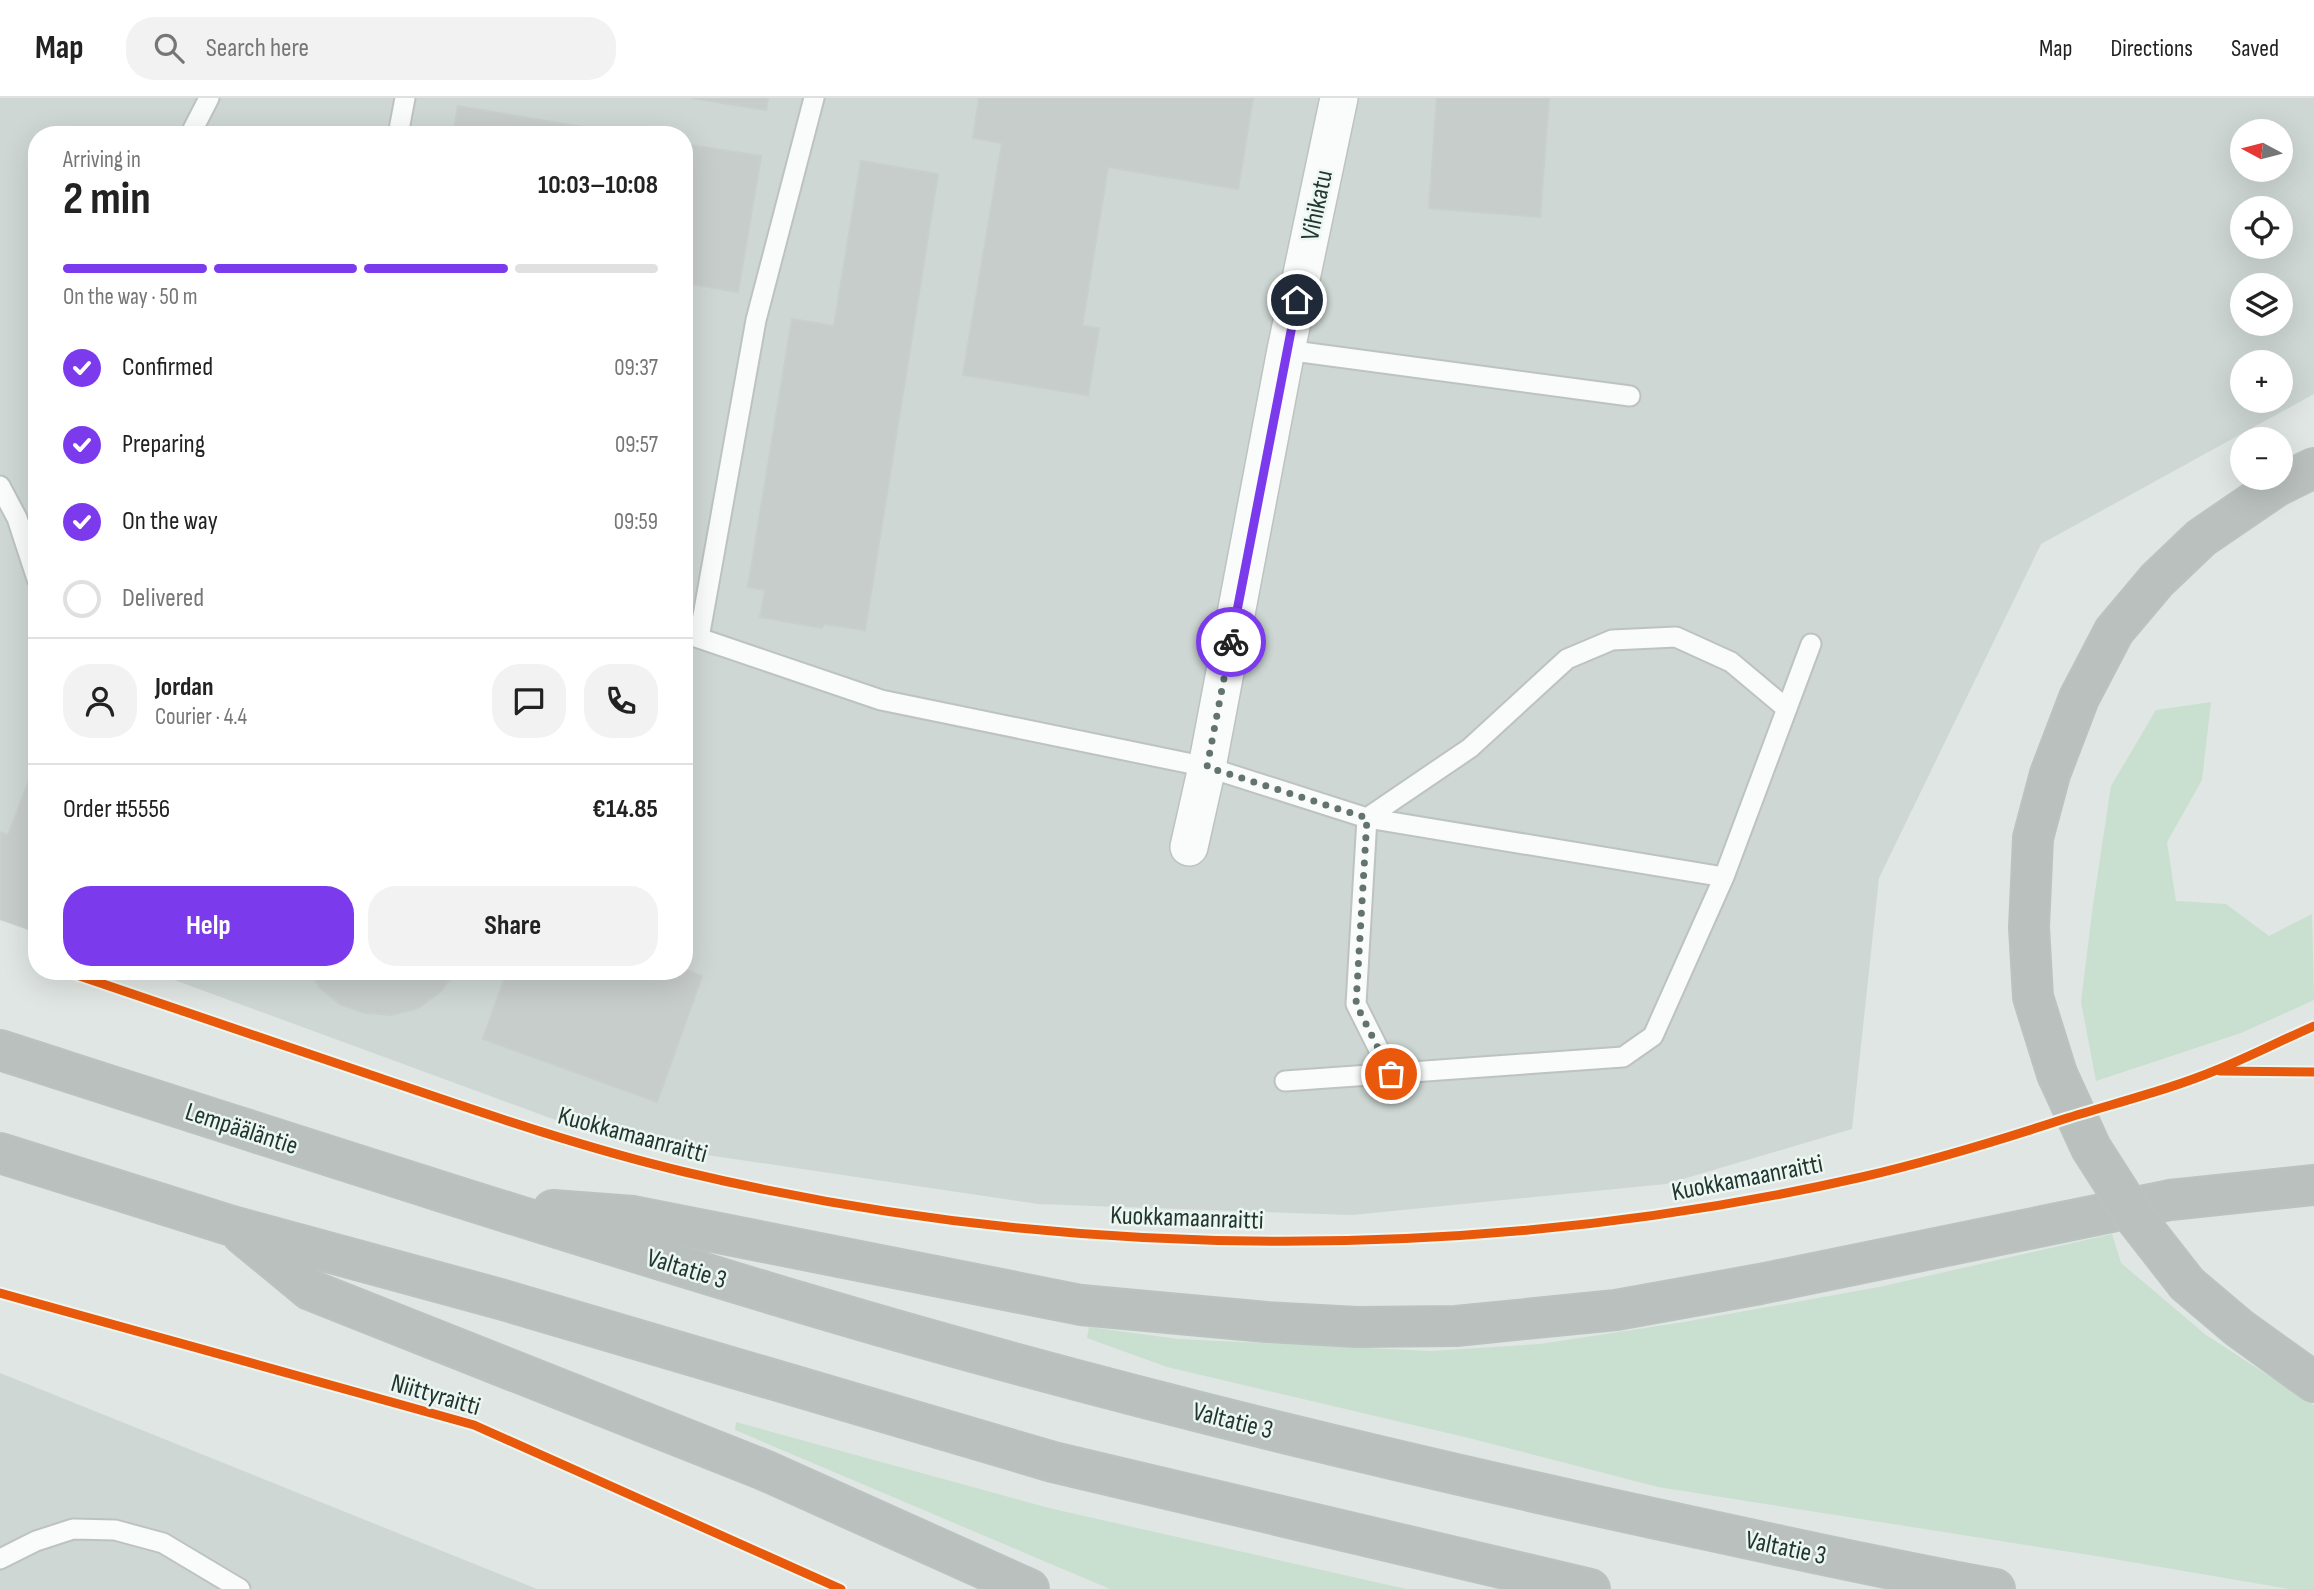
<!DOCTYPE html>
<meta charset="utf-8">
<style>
body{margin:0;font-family:"Sofia Sans Condensed",sans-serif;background:#f2f2f2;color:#222;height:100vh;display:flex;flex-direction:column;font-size:26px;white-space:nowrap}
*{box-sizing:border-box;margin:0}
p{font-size:23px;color:#767676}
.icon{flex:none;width:38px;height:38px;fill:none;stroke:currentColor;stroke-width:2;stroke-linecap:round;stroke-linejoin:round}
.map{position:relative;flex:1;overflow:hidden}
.side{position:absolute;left:28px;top:28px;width:665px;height:854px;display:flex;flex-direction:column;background:#fff;border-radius:28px;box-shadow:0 7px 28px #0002}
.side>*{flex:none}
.needle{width:46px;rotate:277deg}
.fabs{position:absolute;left:2230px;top:21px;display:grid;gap:14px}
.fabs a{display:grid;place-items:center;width:63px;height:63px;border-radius:50%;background:#fff;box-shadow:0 7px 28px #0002;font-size:35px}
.pin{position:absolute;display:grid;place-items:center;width:60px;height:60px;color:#fff;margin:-30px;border:4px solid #fff;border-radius:50%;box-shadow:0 2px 7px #0007}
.courier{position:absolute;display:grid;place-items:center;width:70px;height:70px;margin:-35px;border:5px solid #7c3aed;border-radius:50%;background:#fff;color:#222;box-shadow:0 2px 9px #0007}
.overview em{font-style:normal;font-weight:700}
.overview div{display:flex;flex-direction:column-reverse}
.overview{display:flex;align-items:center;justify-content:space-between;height:119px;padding:0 35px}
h1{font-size:46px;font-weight:700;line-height:52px}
.bar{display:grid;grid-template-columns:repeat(4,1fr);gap:10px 7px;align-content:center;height:84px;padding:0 35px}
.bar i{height:9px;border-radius:5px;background:#e0e0e0}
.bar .active{background:#7c3aed}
.bar p{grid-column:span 4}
.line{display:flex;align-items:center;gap:18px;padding:0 35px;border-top:2px solid #e0e0e0}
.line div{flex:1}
.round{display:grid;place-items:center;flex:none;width:74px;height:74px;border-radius:28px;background:#f2f2f2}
ol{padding:0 35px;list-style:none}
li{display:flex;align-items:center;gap:21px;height:77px}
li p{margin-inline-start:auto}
li .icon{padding:7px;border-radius:50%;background:#7c3aed;color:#fff;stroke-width:4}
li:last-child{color:#767676}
li i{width:38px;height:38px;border:4px solid #e0e0e0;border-radius:50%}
.cta{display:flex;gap:14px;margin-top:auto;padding:14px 35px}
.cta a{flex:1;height:80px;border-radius:28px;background:#7c3aed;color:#fff;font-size:28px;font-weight:700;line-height:80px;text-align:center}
.cta a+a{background:#f2f2f2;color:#222}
header{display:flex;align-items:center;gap:42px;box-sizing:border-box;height:98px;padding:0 35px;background:#fff;border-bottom:2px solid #e0e0e0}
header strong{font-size:33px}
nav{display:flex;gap:38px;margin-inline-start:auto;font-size:24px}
.search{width:490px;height:63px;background:#f2f2f2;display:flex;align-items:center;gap:18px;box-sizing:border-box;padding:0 24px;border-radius:28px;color:#767676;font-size:26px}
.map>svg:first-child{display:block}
.built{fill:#ced7d3;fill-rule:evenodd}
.green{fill:#c9dfd0}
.building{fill:#c7cdcb;stroke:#c9cfcc;stroke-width:2}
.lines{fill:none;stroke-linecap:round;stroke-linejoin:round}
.lane-casing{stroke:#bdc3c0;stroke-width:23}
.street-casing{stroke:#bdc3c0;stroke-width:40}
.highway-casing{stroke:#bbc3c0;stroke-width:42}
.lane{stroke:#fafbfb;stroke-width:19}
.street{stroke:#fafbfb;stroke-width:37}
.highway{stroke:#b9c0be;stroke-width:38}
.highway-bridge-casing{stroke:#bbc3c0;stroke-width:42;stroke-linecap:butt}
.highway-bridge{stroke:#b9c0be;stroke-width:38}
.cycleway-casing{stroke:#edf6f1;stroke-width:13}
.cycleway{stroke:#e8590c;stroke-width:9}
.done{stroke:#63746f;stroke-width:7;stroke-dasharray:0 12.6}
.route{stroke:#7c3aed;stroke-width:9}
.labels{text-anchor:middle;stroke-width:5;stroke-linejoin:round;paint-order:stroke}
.street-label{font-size:26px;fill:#203731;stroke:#edf6f1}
</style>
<header>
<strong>Map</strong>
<div class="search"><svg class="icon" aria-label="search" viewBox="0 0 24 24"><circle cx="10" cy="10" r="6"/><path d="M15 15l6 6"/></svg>Search here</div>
<nav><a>Map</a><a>Directions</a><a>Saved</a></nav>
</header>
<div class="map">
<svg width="2314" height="1491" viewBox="0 0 2314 1491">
<rect width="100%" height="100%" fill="#e0e6e3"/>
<path class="built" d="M 0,0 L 2314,0 L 2314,296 L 2041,446 L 1879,780 L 1852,1031 L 1666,1086 L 1352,1117 L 1038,1106 L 613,1043 L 150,873 L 684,873 L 684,37 L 37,37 L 37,834 L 0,821 ZM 2242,33 L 2280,33 L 2280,72 L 2242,72 ZM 2242,110 L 2280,110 L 2280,149 L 2242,149 ZM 2242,187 L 2280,187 L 2280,226 L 2242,226 ZM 2242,264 L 2280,264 L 2280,303 L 2242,303 Z
M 0,1275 L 400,1436 L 537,1491 L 0,1491 Z"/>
<path class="green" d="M 2211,604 L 2202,682 L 2167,744 L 2176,803 L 2226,806 L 2269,838 L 2312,816 L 2314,902 L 2241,935 L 2096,983 L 2081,904 L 2093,807 L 2111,688 L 2156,612 Z
M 2112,1136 L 2121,1165 L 2206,1237 L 2314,1307 L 2314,1491 L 2289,1491 L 2096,1458 L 1658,1389 L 1473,1341 L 1167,1269 L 1087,1240 L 1089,1229 L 1178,1241 L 1431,1253 L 1540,1246 L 1684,1224 L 1879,1189 Z
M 736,1324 L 1049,1410 L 1406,1491 L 1110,1491 L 735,1332 Z"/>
<path class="building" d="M 692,0 L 768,0 L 766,12 Z
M 979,0 L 1253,0 L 1238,91 L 1108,69 L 1082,228 L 1099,230 L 1088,297 L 963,277 L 1002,45 L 973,40 Z
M 1437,0 L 1549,0 L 1540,119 L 1429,110 Z
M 458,8 L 630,37 L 453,37 Z
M 684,46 L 761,58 L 738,194 L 684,185 Z
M 861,63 L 938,76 L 865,532 L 824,526 L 822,530 L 760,519 L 765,492 L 748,489 L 792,221 L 834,228 Z
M 37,661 L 37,834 L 0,821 L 0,734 L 8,737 Z
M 684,871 L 702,878 L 657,1004 L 483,941 L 507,873 L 684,873 Z
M 310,873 L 456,873 L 440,894 L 418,910 L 392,917 L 365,915 L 340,906 L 319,889 Z"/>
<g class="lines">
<g class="lane-casing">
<path id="lane" d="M 190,37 L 209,0
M 398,37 L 405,0
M 1286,252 L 1630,298
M 0,388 L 17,420 L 37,481
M 684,535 L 881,602 L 1207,669 L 1367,720 L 1724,779 L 1653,938 L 1623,959 L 1285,983
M 699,540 L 756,222 L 814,0
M 1724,779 L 1811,546
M 1391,976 L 1356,906 L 1367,720 L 1470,650 L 1567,561 L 1612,542 L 1676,539 L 1731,564 L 1787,611
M 0,1461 L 36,1443 L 73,1431 L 115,1432 L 163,1445 L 240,1491"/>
</g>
<g class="street-casing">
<path id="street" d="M 1189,749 L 1207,669 L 1286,252 L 1339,0"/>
</g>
<g class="highway-casing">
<path id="highway" d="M 0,952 C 270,1039 541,1127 813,1208 C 1082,1288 1355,1355 1629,1415 C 1750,1441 1872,1469 1995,1491
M 2057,976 L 2033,899 L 2029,829 L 2033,740 L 2050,676 L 2079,600 L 2114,533 L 2157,482 L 2201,440 L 2277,388 L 2314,370
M 0,1055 L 232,1128 L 500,1201 L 1053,1364 L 1590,1491
M 553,1112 L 633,1118 L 1081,1207 L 1266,1224 L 1357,1229 L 1456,1228 L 1616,1212 L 1760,1186 L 2170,1102 L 2314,1087
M 242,1136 L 310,1192 L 764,1372 L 1029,1491
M 2187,1186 L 2239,1230 L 2314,1284"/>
</g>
<use href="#lane" class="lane"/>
<use href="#street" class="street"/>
<use href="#highway" class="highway"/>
<g class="highway-bridge-casing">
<path id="highway-bridge" d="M 2057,976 L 2091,1050 L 2137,1122 L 2187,1186"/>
</g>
<use href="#highway-bridge" class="highway-bridge"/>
<g class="cycleway-casing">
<path id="cycleway" d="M 65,873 C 168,908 271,943 374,978 C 477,1013 580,1049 685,1074 C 1068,1165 1479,1166 1862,1079 C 1931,1063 1997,1043 2064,1021 C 2115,1005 2169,992 2219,971 C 2251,958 2282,942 2314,928
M 2220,973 L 2314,974
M 0,1195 L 474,1327 L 841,1491"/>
</g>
<use href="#cycleway" class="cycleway"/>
</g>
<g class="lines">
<path class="done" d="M 1231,544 L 1207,669 L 1367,720 L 1356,906 L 1391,976"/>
<path class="route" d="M 1231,544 L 1297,202"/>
</g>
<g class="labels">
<g class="street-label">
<text transform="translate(1316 107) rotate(-78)" y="9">Vihikatu</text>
<text transform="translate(242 1030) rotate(18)" y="9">Lempääläntie</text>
<text transform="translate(633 1036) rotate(15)" y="9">Kuokkamaanraitti</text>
<text transform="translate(1747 1079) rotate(-11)" y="9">Kuokkamaanraitti</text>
<text transform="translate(1187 1119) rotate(2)" y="9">Kuokkamaanraitti</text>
<text transform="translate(687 1170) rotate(17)" y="9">Valtatie 3</text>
<text transform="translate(436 1296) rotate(16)" y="9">Niittyraitti</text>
<text transform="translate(1233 1322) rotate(14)" y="9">Valtatie 3</text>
<text transform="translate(1786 1449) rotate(12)" y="9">Valtatie 3</text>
</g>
</g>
</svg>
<div class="fabs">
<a><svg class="needle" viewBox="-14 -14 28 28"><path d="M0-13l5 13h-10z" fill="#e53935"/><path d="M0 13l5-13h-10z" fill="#767676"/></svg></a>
<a><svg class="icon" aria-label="locate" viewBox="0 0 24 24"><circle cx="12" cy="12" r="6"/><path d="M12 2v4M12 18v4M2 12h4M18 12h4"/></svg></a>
<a><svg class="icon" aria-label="layers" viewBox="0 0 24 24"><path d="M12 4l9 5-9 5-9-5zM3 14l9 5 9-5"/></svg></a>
<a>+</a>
<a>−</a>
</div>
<div class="pin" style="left:1391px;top:976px;background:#ea580c"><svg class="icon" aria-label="bag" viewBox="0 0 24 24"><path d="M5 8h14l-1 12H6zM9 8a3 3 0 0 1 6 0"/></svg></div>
<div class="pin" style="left:1297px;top:202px;background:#1f2937"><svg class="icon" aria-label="home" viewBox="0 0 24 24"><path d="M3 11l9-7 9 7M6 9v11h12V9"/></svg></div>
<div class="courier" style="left:1231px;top:544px"><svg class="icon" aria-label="bike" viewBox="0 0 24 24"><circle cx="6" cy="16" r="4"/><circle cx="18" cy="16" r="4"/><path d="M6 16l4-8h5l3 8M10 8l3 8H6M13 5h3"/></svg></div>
<section class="side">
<div class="overview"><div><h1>2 min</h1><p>Arriving in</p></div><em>10:03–10:08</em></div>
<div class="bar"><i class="active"></i><i class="active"></i><i class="active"></i><i></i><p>On the way · 50 m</p></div>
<ol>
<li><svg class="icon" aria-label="check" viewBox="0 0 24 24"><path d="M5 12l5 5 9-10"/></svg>Confirmed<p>09:37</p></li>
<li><svg class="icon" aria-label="check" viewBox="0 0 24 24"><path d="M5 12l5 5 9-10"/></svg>Preparing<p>09:57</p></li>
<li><svg class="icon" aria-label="check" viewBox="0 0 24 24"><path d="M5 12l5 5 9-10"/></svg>On the way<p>09:59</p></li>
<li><i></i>Delivered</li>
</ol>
<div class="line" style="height:126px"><a class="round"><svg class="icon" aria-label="person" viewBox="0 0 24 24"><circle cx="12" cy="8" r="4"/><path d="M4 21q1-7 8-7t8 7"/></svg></a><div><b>Jordan</b><p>Courier · 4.4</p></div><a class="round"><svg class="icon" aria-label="chat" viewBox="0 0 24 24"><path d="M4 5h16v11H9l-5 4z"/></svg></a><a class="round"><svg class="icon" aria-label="phone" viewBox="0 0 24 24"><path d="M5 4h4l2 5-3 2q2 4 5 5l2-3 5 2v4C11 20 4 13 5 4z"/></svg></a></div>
<div class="line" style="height:91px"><div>Order #5556</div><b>€14.85</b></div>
<div class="cta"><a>Help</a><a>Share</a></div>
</section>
</div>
